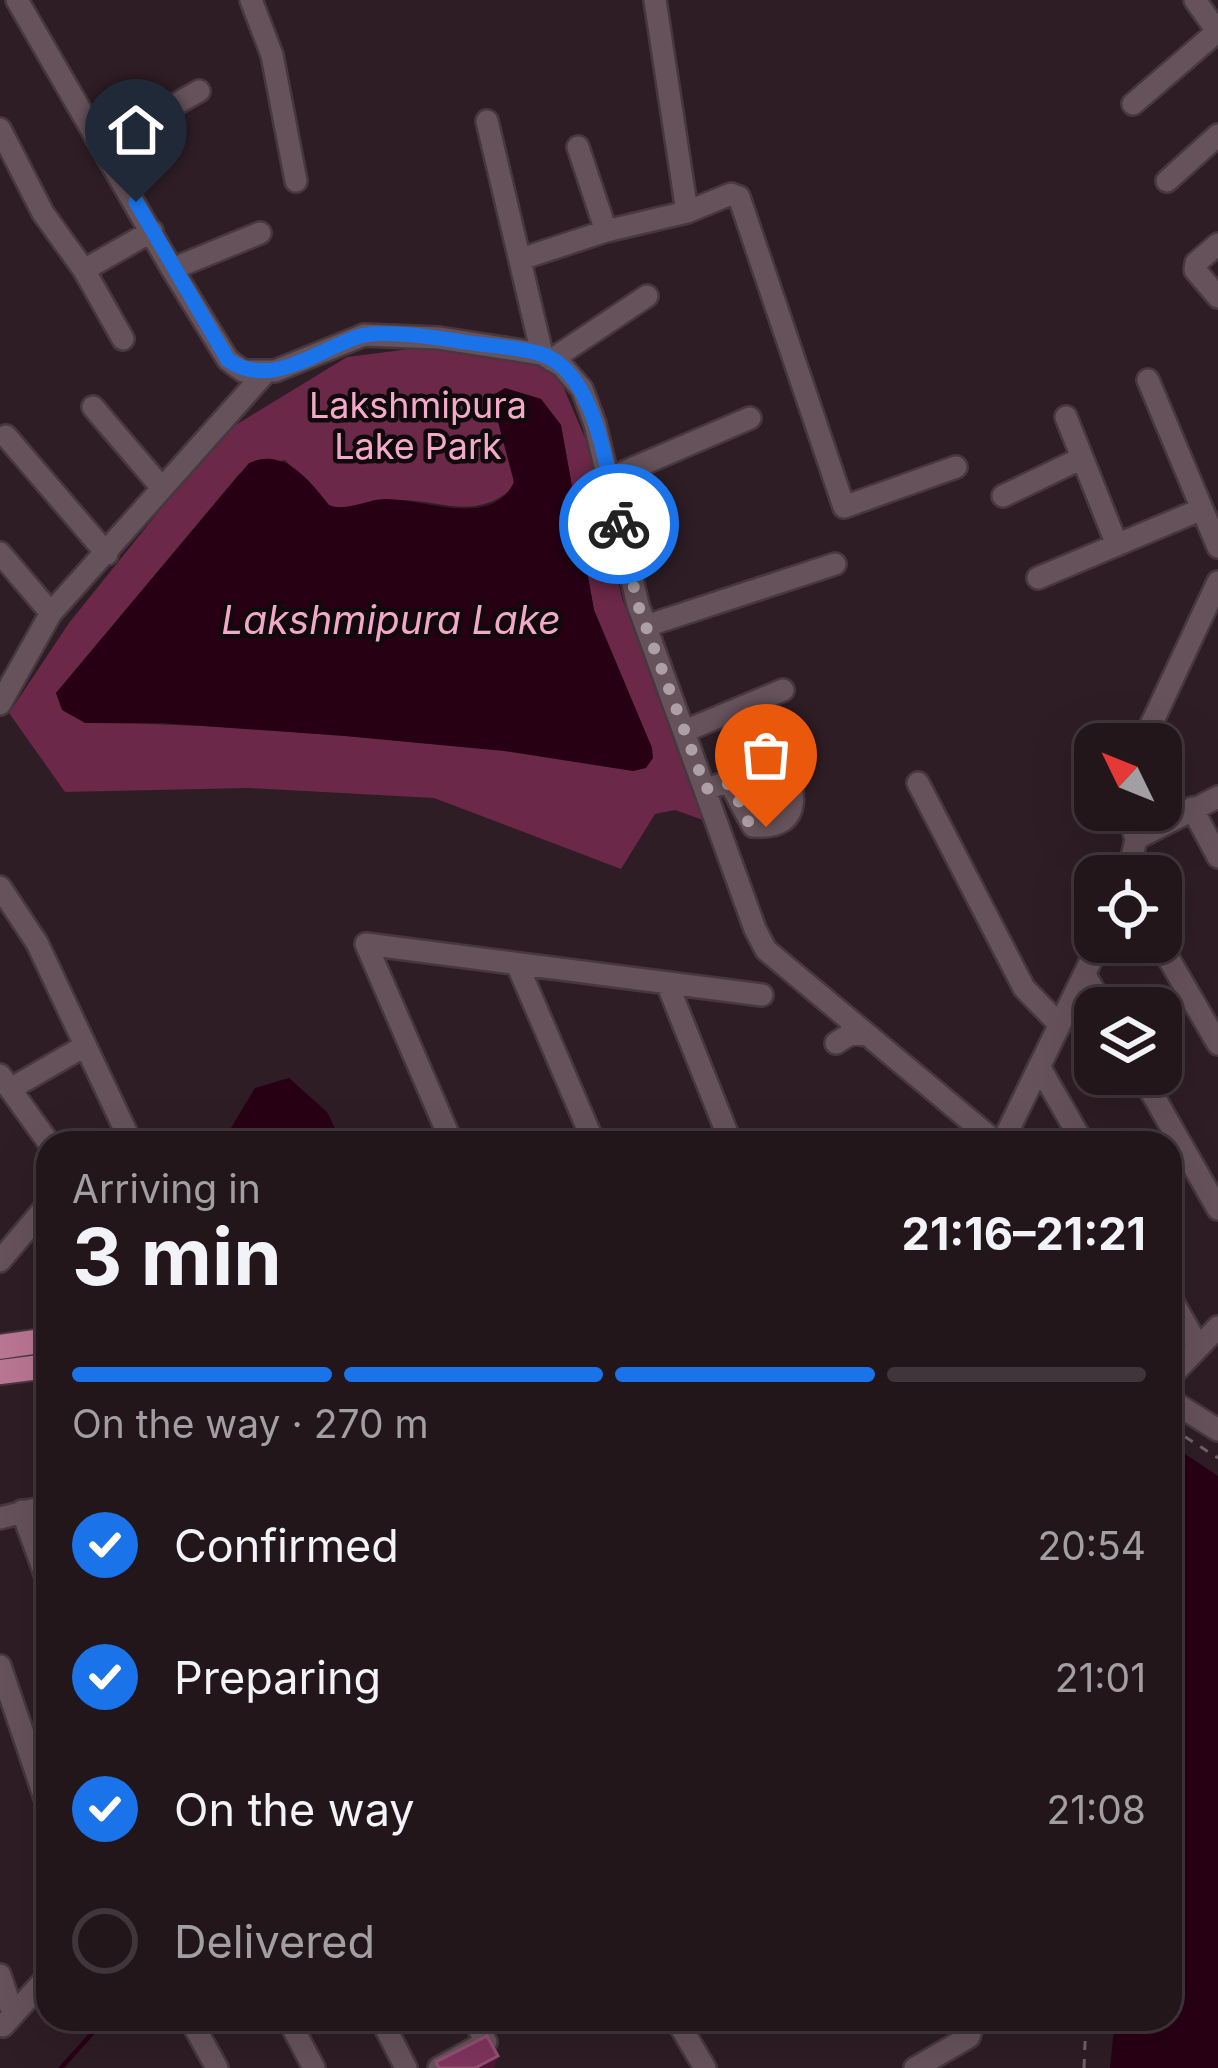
<!DOCTYPE html>
<meta charset="utf-8">
<style>
body{margin:0;font-family:Inter,sans-serif;background:#2a1f24;color:#f1f3f6;height:100vh;display:flex;flex-direction:column;font-size:45px;white-space:nowrap}
*{box-sizing:border-box;margin:0}
p{font-size:39px;color:#a29fa3}
.icon{flex:none;width:66px;height:66px;fill:none;stroke:currentColor;stroke-width:2;stroke-linecap:round;stroke-linejoin:round}
.map{position:relative;flex:1;overflow:hidden}
.details{position:absolute;left:36px;top:1131px;width:1146px;height:900px;display:flex;flex-direction:column;background:#22161b;border-radius:36px;box-shadow:0 12px 48px #0002,0 0 0 3px #3f353a}
.details>*{flex:none}
.needle{width:78px;rotate:313deg}
.controls{position:absolute;left:1074px;top:723px;display:grid;gap:24px}
.controls a{display:grid;place-items:center;width:108px;height:108px;border-radius:24px;background:#22161b;box-shadow:0 12px 48px #0002,0 0 0 3px #3f353a;font-size:60px}
.pin{position:absolute;display:grid;place-items:center;width:102px;height:102px;color:#fff;margin:-123px -51px;border-radius:50% 50% 50% 0;rotate:-45deg;box-shadow:0 0 12px #0007}
.pin .icon{rotate:45deg}
.courier{position:absolute;display:grid;place-items:center;width:120px;height:120px;margin:-60px;border:9px solid #1a73e8;border-radius:50%;background:#fff;color:#222;box-shadow:0 3px 15px #0007}
.headline em{font-style:normal;font-weight:700}
.headline div{display:flex;flex-direction:column-reverse}
.headline{display:flex;align-items:center;justify-content:space-between;height:204px;padding:0 36px}
h1{font-size:78px;font-weight:700;line-height:90px}
.bar{display:grid;grid-template-columns:repeat(4,1fr);gap:18px 12px;align-content:center;height:144px;padding:0 36px}
.bar i{height:15px;border-radius:9px;background:#3f353a}
.bar .current{background:#1a73e8}
.bar p{grid-column:span 4}
ol{padding:0 36px;list-style:none}
li{display:flex;align-items:center;gap:36px;height:132px}
li p{margin-inline-start:auto}
li .icon{padding:12px;border-radius:50%;background:#1a73e8;color:#fff;stroke-width:4}
li:last-child{color:#a29fa3}
li i{width:66px;height:66px;border:6px solid #3f353a;border-radius:50%}
.map>svg:first-child{display:block}
.green{fill:#6b2848;fill-rule:evenodd}
.water{fill:#280014}
.lines{fill:none;stroke-linecap:round;stroke-linejoin:round}
.stream{stroke:#280014;stroke-width:4.5}
.minor-casing{stroke:#46383e;stroke-width:26}
.major-casing{stroke:#46383e;stroke-width:28}
.path{stroke:#716167;stroke-width:3;stroke-dasharray:9 9;stroke-linecap:butt}
.minor{stroke:#66525a;stroke-width:21}
.major{stroke:#bb7794;stroke-width:24}
.wall{fill:#731f4c}
.shaded-wall{fill:#511535}
.building{fill:#80345d;stroke:#925073;stroke-width:3}
.done{stroke:#ada0a5;stroke-width:12;stroke-dasharray:0 21.6}
.route{stroke:#1a73e8;stroke-width:15}
.labels{text-anchor:middle;stroke-width:9;stroke-linejoin:round;paint-order:stroke}
.park-label{font-size:36px;fill:#f3a9c7;stroke:#110a0d}
.water-label{font-size:39px;font-style:italic;fill:#f2a8c6;stroke:#110a0d}
</style>
<div class="map">
<svg width="1218" height="2068" viewBox="0 0 1218 2068">
<rect width="100%" height="100%" fill="#2e1d24"/>
<path class="green" d="M 441,345 L 556,370 L 588,445 L 622,598 L 703,820 L 675,810 L 655,814 L 621,869 L 434,798 L 247,788 L 65,792 L 9,713 L 69,623 L 221,434 L 347,357 ZM 505,388 L 541,399 L 561,425 L 594,610 L 652,748 L 633,771 C 570,753 498,750 433,744 C 317,733 201,723 85,723 L 56,693 L 239,474 L 285,460 L 329,506 C 350,514 373,500 395,500 C 440,499 474,522 513,488 L 514,476 L 493,403 Z"/>
<path class="water" d="M 505,388 L 541,399 L 561,425 L 594,610 L 652,748 L 653,758 L 646,768 L 633,771 L 504,751 L 345,736 L 161,723 L 85,723 L 62,710 L 56,693 L 249,463 C 284,447 309,480 329,505 C 346,512 365,500 384,499 C 423,498 491,530 514,482 L 493,403 L 495,394 Z
M 289,1078 L 327,1112 L 342,1143 L 222,1143 L 255,1088 Z
M 1170,1444 L 1218,1476 L 1218,2068 L 1110,2068 L 1115,2019 L 1170,2019 Z"/>
<g class="lines">
<path class="stream" d="M 61,2068 L 105,2019"/>
<g class="minor-casing">
<path id="minor" d="M 17,0 L 172,269 L 228,360 L 243,371 L 275,371 L 364,335 L 439,338 L 542,354 L 562,366 L 582,389 L 595,424 L 638,605 L 755,929 L 766,950 L 997,1143
M 251,0 L 272,55 L 296,181
M 1195,0 L 1217,31
M 1133,104 L 1218,31
M 487,121 L 542,354
M 0,129 L 43,213 L 84,270 L 152,231
M 103,146 L 199,91
M 578,147 L 606,231
M 1167,181 L 1218,135
M 687,212 L 731,194 L 739,197 L 844,507 L 956,467
M 1218,244 L 1196,263 L 1195,270 L 1218,297
M 521,259 L 606,231 L 687,212 L 655,0
M 172,269 L 260,233
M 84,270 L 123,339
M 551,360 L 647,296
M 1148,380 L 1218,547
M 93,407 L 162,488
M 1066,417 L 1117,545
M 6,436 L 107,554
M 608,479 L 750,418
M 1003,496 L 1082,458
M 0,553 L 51,613
M 1038,578 L 1202,509
M 646,626 L 835,564
M 0,704 L 51,613 L 265,373
M 685,731 L 783,690
M 1142,744 L 1218,582
M 918,783 L 1024,988 L 1059,1024
M 706,789 L 725,783 L 731,785 L 753,826 C 809,831 793,782 780,751
M 1192,808 L 1218,857
M 1127,810 L 1136,839 L 1128,876
M 1136,839 L 1218,797
M 0,887 L 37,943 L 129,1138
M 1159,942 L 1218,1044
M 366,944 L 762,995
M 366,944 L 452,1143
M 517,964 L 594,1143
M 1085,975 L 1104,1008
M 667,983 L 731,1143
M 836,1043 L 852,1033 L 867,1035
M 1040,1068 L 1083,1143
M 1141,1074 L 1218,1209
M 0,1075 L 49,1143
M 10,1089 L 83,1047
M 1002,1143 L 1100,942
M 0,1261 L 48,1204
M 1170,1297 L 1198,1346
M 1170,1377 L 1218,1327
M 1170,1400 L 1218,1430
M 22,1511 L 48,1582
M 0,1518 L 48,1506
M 0,1666 L 48,1807
M 0,1975 L 13,2014
M 190,2019 L 217,2068
M 288,2019 L 314,2068
M 381,2019 L 406,2068
M 676,2019 L 705,2068
M 0,2024 L 3,2026 L 48,1976
M 439,2068 L 486,2042 L 474,2019
M 915,2068 L 969,2037 L 974,2019"/>
</g>
<g class="major-casing">
<path id="major" d="M 0,1347 L 48,1340
M 0,1372 L 48,1366"/>
</g>
<path class="path" d="M 1170,1427 L 1218,1458
M 1084,2068 L 1086,2019"/>
<use href="#minor" class="minor"/>
<use href="#major" class="major"/>
</g>
<path class="wall" d="M 741,726 L 790,773 L 781,797 L 756,808 L 732,751 Z"/>
<path class="shaded-wall" d="M 790,773 L 781,797 L 756,808 L 765,783 Z
M 498,2056 L 494,2068 L 475,2068 Z"/>
<path class="building" d="M 766,715 L 790,773 L 765,783 L 741,726 Z
M 487,2036 L 498,2056 L 475,2068 L 439,2068 L 436,2062 Z"/>
<g class="lines">
<path class="done" d="M 619,524 L 638,605 L 706,789 L 725,783 L 731,785 L 749,823 L 766,827"/>
<path class="route" d="M 136,202 L 228,360 C 270,389 315,352 357,337 C 380,329 433,337 458,341 C 484,346 516,346 541,354 C 597,372 607,474 619,524"/>
</g>
<g class="labels">
<g class="park-label">
<text x="418" y="418">Lakshmipura<tspan x="418" dy="41">Lake Park</tspan></text>
</g>
<g class="water-label">
<text x="391" y="634">Lakshmipura Lake</text>
</g>
</g>
</svg>
<div class="controls">
<a><svg class="needle" viewBox="-14 -14 28 28"><path d="M0-13l5 13h-10z" fill="#e53935"/><path d="M0 13l5-13h-10z" fill="#a29fa3"/></svg></a>
<a><svg class="icon" aria-label="locate" viewBox="0 0 24 24"><circle cx="12" cy="12" r="6"/><path d="M12 2v4M12 18v4M2 12h4M18 12h4"/></svg></a>
<a><svg class="icon" aria-label="layers" viewBox="0 0 24 24"><path d="M12 4l9 5-9 5-9-5zM3 14l9 5 9-5"/></svg></a>
</div>
<div class="pin" style="left:766px;top:827px;background:#ea580c"><svg class="icon" aria-label="bag" viewBox="0 0 24 24"><path d="M5 8h14l-1 12H6zM9 8a3 3 0 0 1 6 0"/></svg></div>
<div class="pin" style="left:136px;top:202px;background:#1f2937"><svg class="icon" aria-label="home" viewBox="0 0 24 24"><path d="M3 11l9-7 9 7M6 9v11h12V9"/></svg></div>
<div class="courier" style="left:619px;top:524px"><svg class="icon" aria-label="bike" viewBox="0 0 24 24"><circle cx="6" cy="16" r="4"/><circle cx="18" cy="16" r="4"/><path d="M6 16l4-8h5l3 8M10 8l3 8H6M13 5h3"/></svg></div>
<section class="details">
<div class="headline"><div><h1>3 min</h1><p>Arriving in</p></div><em>21:16–21:21</em></div>
<div class="bar"><i class="current"></i><i class="current"></i><i class="current"></i><i></i><p>On the way · 270 m</p></div>
<ol>
<li><svg class="icon" aria-label="check" viewBox="0 0 24 24"><path d="M5 12l5 5 9-10"/></svg>Confirmed<p>20:54</p></li>
<li><svg class="icon" aria-label="check" viewBox="0 0 24 24"><path d="M5 12l5 5 9-10"/></svg>Preparing<p>21:01</p></li>
<li><svg class="icon" aria-label="check" viewBox="0 0 24 24"><path d="M5 12l5 5 9-10"/></svg>On the way<p>21:08</p></li>
<li><i></i>Delivered</li>
</ol>
</section>
</div>
